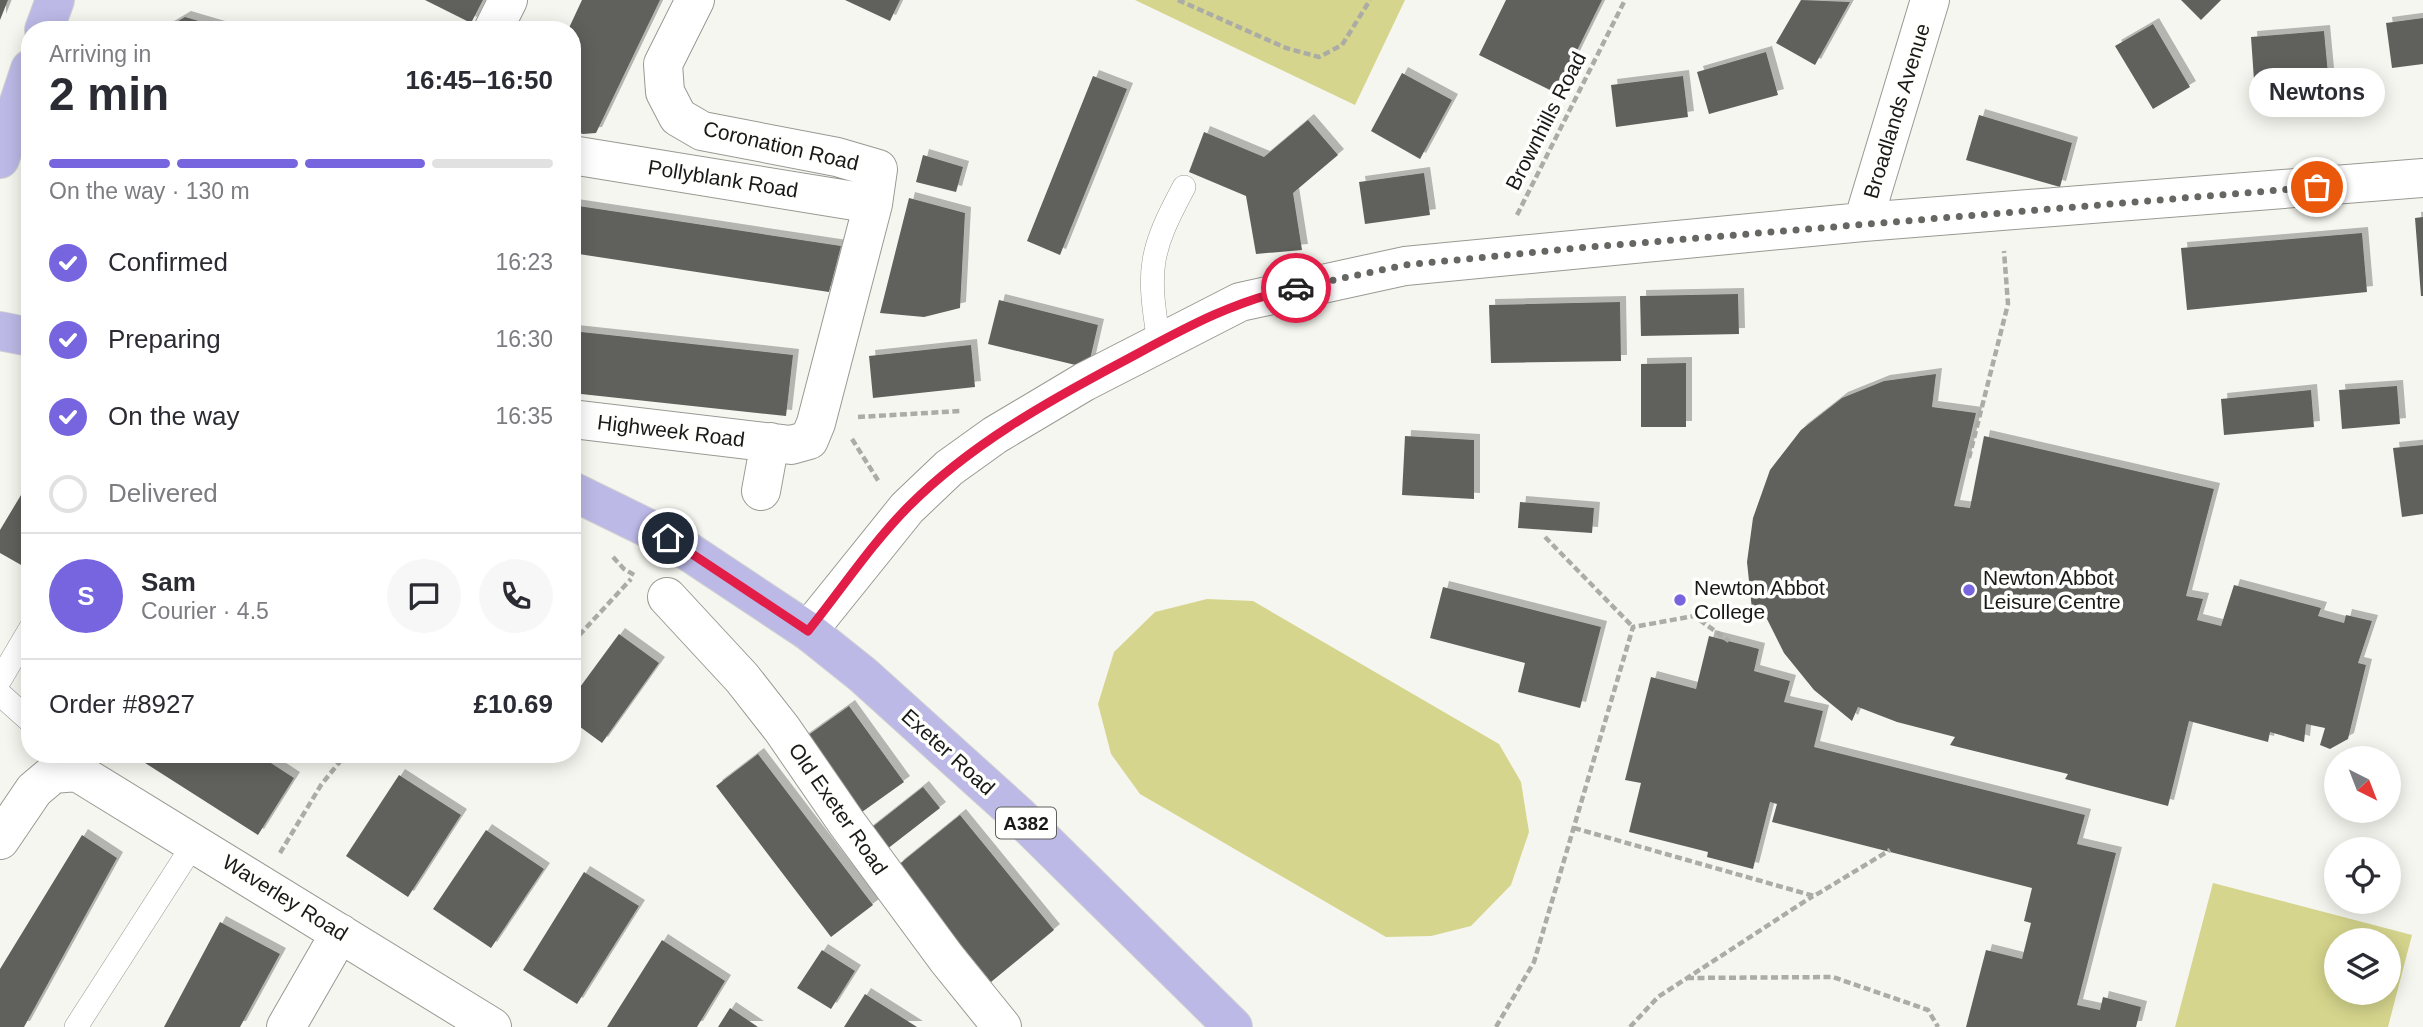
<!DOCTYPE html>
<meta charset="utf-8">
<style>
body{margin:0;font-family:Helvetica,sans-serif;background:#f7f7f7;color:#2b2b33;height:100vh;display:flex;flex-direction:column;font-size:26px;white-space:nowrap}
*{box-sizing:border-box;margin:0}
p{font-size:23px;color:#7c7c81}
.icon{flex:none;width:38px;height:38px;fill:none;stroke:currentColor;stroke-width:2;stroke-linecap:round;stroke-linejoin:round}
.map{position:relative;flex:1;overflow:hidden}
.drawer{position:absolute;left:21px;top:21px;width:560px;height:742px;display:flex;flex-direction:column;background:#fff;border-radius:28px;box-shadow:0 4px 18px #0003}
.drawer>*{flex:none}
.needle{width:46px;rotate:138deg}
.fabs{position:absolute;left:2324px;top:746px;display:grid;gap:14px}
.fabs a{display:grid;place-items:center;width:77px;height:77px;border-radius:50%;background:#fff;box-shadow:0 4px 18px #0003;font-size:35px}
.pin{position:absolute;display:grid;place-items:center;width:60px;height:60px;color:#fff;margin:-30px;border:4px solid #fff;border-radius:50%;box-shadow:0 2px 7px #0007}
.courier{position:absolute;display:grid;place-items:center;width:70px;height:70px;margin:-35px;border:5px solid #e11d48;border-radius:50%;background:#fff;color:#222;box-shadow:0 2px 9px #0007}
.bubble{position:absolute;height:49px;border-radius:24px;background:#fff;box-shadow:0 4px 18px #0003;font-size:23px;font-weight:800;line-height:49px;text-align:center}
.overview em{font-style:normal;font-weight:800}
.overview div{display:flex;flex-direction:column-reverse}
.overview{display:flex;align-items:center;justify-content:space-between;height:119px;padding:0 28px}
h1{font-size:46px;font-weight:800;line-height:52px}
.bar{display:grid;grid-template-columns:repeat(4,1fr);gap:10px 7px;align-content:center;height:84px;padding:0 28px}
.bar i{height:9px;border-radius:5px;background:#e1e1e2}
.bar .selected{background:#7765e0}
.bar p{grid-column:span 4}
.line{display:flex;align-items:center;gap:18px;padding:0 28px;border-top:2px solid #e1e1e2}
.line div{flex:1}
.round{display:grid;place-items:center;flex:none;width:74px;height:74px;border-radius:37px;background:#f7f7f7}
ol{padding:0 28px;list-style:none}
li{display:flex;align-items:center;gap:21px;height:77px}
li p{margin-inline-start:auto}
li .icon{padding:7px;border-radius:50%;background:#7765e0;color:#fff;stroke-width:4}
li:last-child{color:#7c7c81}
li i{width:38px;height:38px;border:4px solid #e1e1e2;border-radius:50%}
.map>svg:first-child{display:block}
.green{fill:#d5d58d;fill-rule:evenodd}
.building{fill:#61615c;filter:url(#shadow)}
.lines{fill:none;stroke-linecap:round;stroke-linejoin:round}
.lane-casing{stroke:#999993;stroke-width:24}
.street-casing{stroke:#999993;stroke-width:40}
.primary-casing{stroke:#d1d1d1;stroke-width:40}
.path{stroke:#acaca7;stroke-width:4.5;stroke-dasharray:7 3.5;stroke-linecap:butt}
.lane{stroke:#fff;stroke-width:23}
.street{stroke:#fff;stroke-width:38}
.primary{stroke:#bcb9e7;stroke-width:38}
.done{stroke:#666763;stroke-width:7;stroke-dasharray:0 12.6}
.route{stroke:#e11d48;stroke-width:9}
.poi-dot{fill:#7765e0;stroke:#fffffe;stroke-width:2.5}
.labels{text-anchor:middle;stroke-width:7;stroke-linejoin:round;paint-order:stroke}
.shield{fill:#fffffe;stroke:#5e5f5c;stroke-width:2}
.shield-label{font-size:19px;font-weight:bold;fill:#191a17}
.street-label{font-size:21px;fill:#191a17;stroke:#fffffe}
.poi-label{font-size:21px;fill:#191a17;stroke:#fffffe;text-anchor:start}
</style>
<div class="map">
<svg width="2423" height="1027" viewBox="0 0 2423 1027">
<defs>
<filter id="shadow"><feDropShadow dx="6" dy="-6" stdDeviation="0" flood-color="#0004"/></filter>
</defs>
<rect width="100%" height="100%" fill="#f6f6f0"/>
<path class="green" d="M 1135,0 L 1405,0 L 1355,105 Z
M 1207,599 L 1253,601 L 1499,744 L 1521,782 L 1529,832 L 1511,885 L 1471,926 L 1431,936 L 1386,937 L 1140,794 L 1111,754 L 1098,704 L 1114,652 L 1155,612 Z
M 2213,883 L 2412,935 L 2388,1027 L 2175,1027 ZM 2336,940 L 2389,940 L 2389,992 L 2336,992 Z"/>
<path class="building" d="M 0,0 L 8,0 L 0,20 Z
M 425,0 L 483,0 L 471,23 Z
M 582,0 L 660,0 L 596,133 L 583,134 L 572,131 L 572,30 L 568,30 Z
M 845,0 L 900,0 L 890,21 Z
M 1506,0 L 1602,0 L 1556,93 L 1479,55 Z
M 1801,0 L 1850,2 L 1815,65 L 1776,43 Z
M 2181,0 L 2221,0 L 2201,20 Z
M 185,17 L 226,29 L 226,30 L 163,30 Z
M 2423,18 L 2423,64 L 2392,68 L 2386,23 Z
M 2153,24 L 2190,87 L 2153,109 L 2115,46 Z
M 2324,31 L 2328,74 L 2254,80 L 2251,37 Z
M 1766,52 L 1778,95 L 1709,114 L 1697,72 Z
M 1402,73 L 1452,100 L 1420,159 L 1371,131 Z
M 1093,76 L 1127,89 L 1060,255 L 1027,241 Z
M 1683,76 L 1688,117 L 1616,127 L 1611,85 Z
M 1979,115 L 2072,143 L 2060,187 L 1966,160 Z
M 1308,120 L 1338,155 L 1293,193 L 1302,250 L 1256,254 L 1246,196 L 1189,172 L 1204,132 L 1264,157 Z
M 923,155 L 963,167 L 956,192 L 916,182 Z
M 1424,173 L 1430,215 L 1365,224 L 1359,182 Z
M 909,198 L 965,213 L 960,308 L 924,317 L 880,313 Z
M 572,205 L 841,246 L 829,292 L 572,253 Z
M 2423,217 L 2423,296 L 2421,296 L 2415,218 Z
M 2362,233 L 2367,292 L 2187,310 L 2181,248 Z
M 1738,294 L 1739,334 L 1641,336 L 1640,296 Z
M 999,300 L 1098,325 L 1088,368 L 988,344 Z
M 1620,302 L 1621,361 L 1491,363 L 1489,305 Z
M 572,331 L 793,355 L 786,416 L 572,393 Z
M 971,345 L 975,387 L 873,398 L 869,356 Z
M 1686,363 L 1686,427 L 1641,427 L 1641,364 Z
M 1936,374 L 1932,407 L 1976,413 L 1954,506 L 1970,508 L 1984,436 L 2214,489 L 2186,596 L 2203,599 L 2197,620 L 2221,626 L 2234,585 L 2321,608 L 2318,616 L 2344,623 L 2346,615 L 2372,621 L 2358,663 L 2366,665 L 2348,739 L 2330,749 L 2320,745 L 2325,728 L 2306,724 L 2304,742 L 2270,732 L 2268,742 L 2189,721 L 2168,806 L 2065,779 L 2068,774 L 1950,745 L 1955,737 L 1897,722 L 1858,707 L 1852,721 L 1814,690 L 1784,653 L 1766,617 L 1753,619 L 1747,562 L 1753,518 L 1770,470 L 1801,430 L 1842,398 L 1884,381 Z
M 2397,386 L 2400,424 L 2342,429 L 2339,390 Z
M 2311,390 L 2314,427 L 2224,435 L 2221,399 Z
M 1405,436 L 1474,440 L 1474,499 L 1402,495 Z
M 2423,445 L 2423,514 L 2402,517 L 2393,448 Z
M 30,480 L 30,570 L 0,553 L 0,530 Z
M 1520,502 L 1594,508 L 1592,533 L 1518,528 Z
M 1443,587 L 1601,627 L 1580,708 L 1518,692 L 1525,663 L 1430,638 Z
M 619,634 L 659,663 L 602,743 L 572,721 L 572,698 Z
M 1709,636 L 1759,649 L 1754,671 L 1790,681 L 1784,702 L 1823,711 L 1814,747 L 2085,815 L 2077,844 L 2116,853 L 2077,1005 L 2100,1010 L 2103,997 L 2141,1007 L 2136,1027 L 1966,1027 L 1986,950 L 2022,959 L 2031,923 L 2024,921 L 2032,888 L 1772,822 L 1777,804 L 1770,802 L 1753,869 L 1707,857 L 1708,852 L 1629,832 L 1641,783 L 1625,780 L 1651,677 L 1696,689 Z
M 849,706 L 904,782 L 855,817 L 800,741 Z
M 131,754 L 257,754 L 294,778 L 258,835 Z
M 758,754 L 873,905 L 831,937 L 716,786 Z
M 399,775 L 461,815 L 408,897 L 346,856 Z
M 923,787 L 940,808 L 882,853 L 866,832 Z
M 960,815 L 1054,930 L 991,982 L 897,866 Z
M 486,830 L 544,869 L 491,948 L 433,909 Z
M 82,835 L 117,858 L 24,1027 L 0,1027 L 0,969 Z
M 584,872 L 639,906 L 577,1004 L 523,970 Z
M 220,922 L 280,954 L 240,1027 L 164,1027 Z
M 662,940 L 725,981 L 697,1027 L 607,1027 Z
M 822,950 L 855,971 L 831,1009 L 797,988 Z
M 865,994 L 917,1027 L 844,1027 Z
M 730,1008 L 758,1027 L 718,1027 Z"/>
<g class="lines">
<g class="lane-casing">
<path id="lane" d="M 1159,342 C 1147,269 1149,252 1184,187
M 0,680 L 30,629
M 0,694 L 30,721
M 76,1027 L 195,842"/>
</g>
<g class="street-casing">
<path id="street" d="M 493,30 L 508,0
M 572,155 L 873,204
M 1863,222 L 1930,0
M 572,419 L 791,445 L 809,440 L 816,423 L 873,204 L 878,169 L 837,157 L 702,131 L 678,117 L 665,92 L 663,64 L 695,0
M 761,491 L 770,442
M 667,597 L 742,678 L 782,729 L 846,822 L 947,959 L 1002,1027
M 808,631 L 907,508 L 949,468 L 995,435 L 1084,382 L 1240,302 L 1405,266 L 1863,222 L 2423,178
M 0,840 L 34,790 L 53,774 L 77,772 L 492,1027
M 286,1027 L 340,933"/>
</g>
<g class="primary-casing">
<path id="primary" d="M 44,30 L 55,0
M 0,159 L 30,69
M 0,331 L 30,337
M 572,491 L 668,538 L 808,631 L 863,675 L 1017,814 L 1233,1027"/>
</g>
<path class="path" d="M 1178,0 L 1286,48 L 1319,57 L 1342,45 L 1370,0
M 1517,215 L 1625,0
M 858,417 L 961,411
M 852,439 L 879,482
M 1969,458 L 2008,304 L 2004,251
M 1545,537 L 1633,627
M 613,557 L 624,569 L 636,576
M 572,643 L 631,579
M 1574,828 L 1814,896 L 1890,850
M 280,853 L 321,785 L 346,754
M 1687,978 L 1833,977 L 1928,1010 L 1938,1027
M 1496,1027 L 1534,962 L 1633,627 L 1694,616 L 1729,641
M 1630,1027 L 1658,997 L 1813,896"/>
<use href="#lane" class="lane"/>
<use href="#street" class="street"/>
<use href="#primary" class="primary"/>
</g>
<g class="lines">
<path class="done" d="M 1296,288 L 1405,265 L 1578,248 L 2317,187"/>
<path class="route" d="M 668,538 L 808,631 C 841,590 872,543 909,506 C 970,445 1045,403 1120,363 C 1180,331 1229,302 1296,288"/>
</g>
<g class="poi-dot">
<circle cx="1969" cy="590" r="7"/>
<circle cx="1680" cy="600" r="7"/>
</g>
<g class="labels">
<rect class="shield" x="996" y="807.5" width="60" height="31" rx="5"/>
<g class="shield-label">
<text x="1026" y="830">A382</text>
</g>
<g class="street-label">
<text transform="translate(1897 111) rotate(-73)" y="7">Broadlands Avenue</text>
<text transform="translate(1546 121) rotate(-63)" y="7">Brownhills Road</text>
<text transform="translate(781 146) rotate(13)" y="7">Coronation Road</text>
<text transform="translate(723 179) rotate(9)" y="7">Pollyblank Road</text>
<text transform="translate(671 431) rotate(7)" y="7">Highweek Road</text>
<text transform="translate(948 752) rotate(42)" y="7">Exeter Road</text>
<text transform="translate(838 809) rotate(55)" y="7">Old Exeter Road</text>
<text transform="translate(285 898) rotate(32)" y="7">Waverley Road</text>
</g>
<g class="poi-label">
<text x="1983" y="585">Newton Abbot<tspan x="1983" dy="24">Leisure Centre</tspan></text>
<text x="1694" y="595">Newton Abbot<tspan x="1694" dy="24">College</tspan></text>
</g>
</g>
</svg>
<div class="fabs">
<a><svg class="needle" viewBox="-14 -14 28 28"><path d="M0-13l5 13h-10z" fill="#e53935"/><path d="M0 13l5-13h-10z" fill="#7c7c81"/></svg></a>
<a><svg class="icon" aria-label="locate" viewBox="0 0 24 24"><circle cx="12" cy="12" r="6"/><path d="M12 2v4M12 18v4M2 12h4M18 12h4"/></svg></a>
<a><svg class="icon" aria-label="layers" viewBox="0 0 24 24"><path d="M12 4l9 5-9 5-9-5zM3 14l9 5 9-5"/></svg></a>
</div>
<div class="pin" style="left:2317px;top:187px;background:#ea580c"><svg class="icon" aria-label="bag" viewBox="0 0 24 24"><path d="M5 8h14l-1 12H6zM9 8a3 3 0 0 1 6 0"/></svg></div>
<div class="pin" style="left:668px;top:538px;background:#1f2937"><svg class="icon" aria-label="home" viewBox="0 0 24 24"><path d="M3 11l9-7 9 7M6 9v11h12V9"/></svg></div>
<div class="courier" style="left:1296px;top:288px"><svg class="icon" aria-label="car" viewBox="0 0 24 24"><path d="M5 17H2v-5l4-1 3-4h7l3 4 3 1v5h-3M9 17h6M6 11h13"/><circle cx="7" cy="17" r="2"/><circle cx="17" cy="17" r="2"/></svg></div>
<div class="bubble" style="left:2249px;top:68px;width:136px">Newtons</div>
<section class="drawer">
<div class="overview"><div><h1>2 min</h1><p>Arriving in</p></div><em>16:45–16:50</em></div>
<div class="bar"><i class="selected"></i><i class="selected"></i><i class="selected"></i><i></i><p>On the way · 130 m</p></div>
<ol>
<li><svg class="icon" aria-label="check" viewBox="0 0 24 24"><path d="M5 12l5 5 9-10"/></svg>Confirmed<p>16:23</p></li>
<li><svg class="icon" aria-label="check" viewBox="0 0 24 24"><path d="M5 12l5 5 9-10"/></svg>Preparing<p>16:30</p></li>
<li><svg class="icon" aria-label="check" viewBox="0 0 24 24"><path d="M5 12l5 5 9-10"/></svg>On the way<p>16:35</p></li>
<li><i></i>Delivered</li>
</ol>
<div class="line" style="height:126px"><b class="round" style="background:#7765e0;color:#fff">S</b><div><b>Sam</b><p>Courier · 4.5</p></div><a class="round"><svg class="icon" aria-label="chat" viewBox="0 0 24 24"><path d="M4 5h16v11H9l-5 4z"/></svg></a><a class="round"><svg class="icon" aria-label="phone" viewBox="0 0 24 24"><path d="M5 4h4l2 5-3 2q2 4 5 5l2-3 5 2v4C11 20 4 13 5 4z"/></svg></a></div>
<div class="line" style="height:91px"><div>Order #8927</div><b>£10.69</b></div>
</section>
</div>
